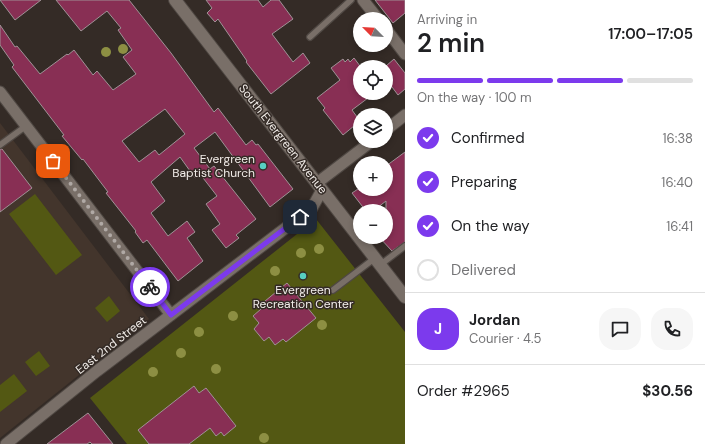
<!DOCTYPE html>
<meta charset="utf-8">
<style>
body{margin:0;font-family:"DM Sans",sans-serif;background:#f6f6f6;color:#202124;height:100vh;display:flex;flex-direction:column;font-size:15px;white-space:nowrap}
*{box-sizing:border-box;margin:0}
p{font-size:13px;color:#757577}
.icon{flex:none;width:22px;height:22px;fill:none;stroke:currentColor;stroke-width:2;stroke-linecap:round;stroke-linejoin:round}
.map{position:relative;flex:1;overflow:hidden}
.sheet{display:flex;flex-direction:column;background:#fff;width:300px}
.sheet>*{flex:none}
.needle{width:26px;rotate:294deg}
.fabs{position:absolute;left:353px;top:12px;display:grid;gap:8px}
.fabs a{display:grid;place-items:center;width:40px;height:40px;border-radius:50%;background:#fff;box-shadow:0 2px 6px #0003;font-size:20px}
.pin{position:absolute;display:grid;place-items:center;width:34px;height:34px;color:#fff;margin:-17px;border-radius:8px;box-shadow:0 2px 6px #0006}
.courier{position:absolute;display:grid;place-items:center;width:40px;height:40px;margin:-20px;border:3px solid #7c3aed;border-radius:50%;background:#fff;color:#222;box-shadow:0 1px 5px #0007}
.overview em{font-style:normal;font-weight:600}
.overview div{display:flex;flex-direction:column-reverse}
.overview{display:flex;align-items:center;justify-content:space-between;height:68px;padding:0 12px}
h1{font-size:26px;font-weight:600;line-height:30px}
.bar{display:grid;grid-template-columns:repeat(4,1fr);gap:6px 4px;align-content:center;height:48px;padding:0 12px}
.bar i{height:5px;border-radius:3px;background:#e0e0e0}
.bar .selected{background:#7c3aed}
.bar p{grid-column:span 4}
.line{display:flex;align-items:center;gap:10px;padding:0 12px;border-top:1px solid #e0e0e0}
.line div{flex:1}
.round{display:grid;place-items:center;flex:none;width:42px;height:42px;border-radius:16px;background:#f6f6f6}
ol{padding:0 12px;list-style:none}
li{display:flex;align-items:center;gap:12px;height:44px}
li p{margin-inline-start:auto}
li .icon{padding:4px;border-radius:50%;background:#7c3aed;color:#fff;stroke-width:4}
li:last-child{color:#757577}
li i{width:22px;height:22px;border:2px solid #e0e0e0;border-radius:50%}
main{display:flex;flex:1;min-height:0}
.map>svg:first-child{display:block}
.built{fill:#43352c}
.green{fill:#535813}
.building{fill:#882f54;stroke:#9f9296;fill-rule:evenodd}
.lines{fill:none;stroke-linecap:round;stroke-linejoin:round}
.lane-casing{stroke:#4f4843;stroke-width:8}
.street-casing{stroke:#4f4843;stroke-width:13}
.secondary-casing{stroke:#4f4843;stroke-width:14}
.lane{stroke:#796f68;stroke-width:5.5}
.street{stroke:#796f68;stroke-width:11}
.secondary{stroke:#796f68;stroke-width:12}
.tree{fill:#8d8f43}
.done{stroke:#b0a9a5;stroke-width:4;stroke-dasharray:0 7.2}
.route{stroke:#7c3aed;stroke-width:5}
.poi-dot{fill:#57cec2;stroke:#342b26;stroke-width:1.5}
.labels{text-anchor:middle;stroke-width:3;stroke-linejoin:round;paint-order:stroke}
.street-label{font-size:12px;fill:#f2ede9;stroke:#342b26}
.poi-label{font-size:12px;fill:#f2ede9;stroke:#342b26;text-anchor:end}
</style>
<main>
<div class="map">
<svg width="405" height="444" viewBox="0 0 405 444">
<rect width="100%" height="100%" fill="#342b26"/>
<path class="built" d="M 0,123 L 149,319 L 0,438 Z"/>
<path class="green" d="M 35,194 L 82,255 L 56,275 L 9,214 Z
M 316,219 L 405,332 L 405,444 L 127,444 L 90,398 Z
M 109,296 L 120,311 L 107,322 L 95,308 Z
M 39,351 L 50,366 L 36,376 L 25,362 Z
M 14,374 L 27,391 L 0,412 L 0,385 Z"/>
<path class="building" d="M 0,0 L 41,0 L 15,20 Z
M 56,0 L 129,0 L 171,53 L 214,112 L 218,108 L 246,145 L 252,140 L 256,145 L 258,144 L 293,189 L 270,207 L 215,132 L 194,148 L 210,169 L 214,166 L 256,219 L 236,235 L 239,238 L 226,248 L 212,230 L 220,224 L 206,204 L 217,196 L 200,174 L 195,178 L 180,157 L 151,182 L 165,201 L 151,213 L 168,236 L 187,221 L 195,232 L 187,238 L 203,261 L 178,281 L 147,240 L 143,243 L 135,232 L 136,231 L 106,193 L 108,192 L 83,159 L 82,160 L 62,136 L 64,135 L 12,67 L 14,65 L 0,45 L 0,25 L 15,47 L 17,46 L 40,74 L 67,54 L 68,55 L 74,50 L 93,75 L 97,71 L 113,90 L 136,74 L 123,57 L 132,50 L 118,30 L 121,28 L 107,11 L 81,31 ZM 165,109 L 185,134 L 159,155 L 155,150 L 139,162 L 122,141 Z
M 206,0 L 258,0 L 263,7 L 271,0 L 279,0 L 293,19 L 272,34 L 293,62 L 303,53 L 310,63 L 271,94 L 246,62 L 247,61 L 218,19 L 215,22 L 207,13 L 212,8 Z
M 375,0 L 405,0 L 405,13 L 393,23 Z
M 354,58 L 360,66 L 360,93 L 365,93 L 368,98 L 352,110 L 360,121 L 343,135 L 323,110 L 325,108 L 317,98 L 340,80 L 331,68 L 343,59 L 345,62 L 348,59 L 350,62 Z
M 394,59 L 405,73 L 405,89 L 398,95 L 386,79 L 386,66 Z
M 0,149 L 2,149 L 32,188 L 0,212 Z
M 405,152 L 405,242 L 392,251 L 379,237 L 386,237 L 386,201 L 373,211 L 366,211 L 352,193 L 358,189 L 386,189 L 386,166 Z
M 287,283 L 316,318 L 286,342 L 283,339 L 275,345 L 269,337 L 264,341 L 254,329 L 259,323 L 253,316 L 261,309 L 259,306 Z
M 194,386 L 199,393 L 206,388 L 236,426 L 224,436 L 221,432 L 216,436 L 210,428 L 189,444 L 149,444 L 138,430 Z
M 88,413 L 113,444 L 92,444 L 90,442 L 87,444 L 47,444 Z"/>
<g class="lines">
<g class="lane-casing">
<path id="lane" d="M 310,37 L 351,0
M 0,145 L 26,126
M 380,265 L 405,246
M 333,290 L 375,258"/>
</g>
<g class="street-casing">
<path id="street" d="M 363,0 L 378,19
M 386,29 L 405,54
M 0,92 L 171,315
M 386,130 L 405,115
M 317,183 L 372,141
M 6,444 L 97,371 L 312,208 L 322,190"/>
</g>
<g class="secondary-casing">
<path id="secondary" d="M 175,0 L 405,297"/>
</g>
<use href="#lane" class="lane"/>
<use href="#street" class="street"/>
<use href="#secondary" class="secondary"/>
</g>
<g class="tree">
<circle cx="123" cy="49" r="5"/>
<circle cx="106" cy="52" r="5"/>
<circle cx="319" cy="249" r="5"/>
<circle cx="301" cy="253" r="5"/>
<circle cx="275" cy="271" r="5"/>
<circle cx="233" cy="316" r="5"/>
<circle cx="322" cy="325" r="5"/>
<circle cx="199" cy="332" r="5"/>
<circle cx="181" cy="353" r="5"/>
<circle cx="216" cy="369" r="5"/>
<circle cx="153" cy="372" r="5"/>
<circle cx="264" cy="438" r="5"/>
</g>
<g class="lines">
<path class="done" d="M 53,161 L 150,287"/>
<path class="route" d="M 150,287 L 171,315 L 300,217"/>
</g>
<g class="poi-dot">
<circle cx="263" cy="166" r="4"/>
<circle cx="303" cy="276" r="4"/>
</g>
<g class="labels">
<g class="street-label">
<text transform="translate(283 139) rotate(52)" y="4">South Evergreen Avenue</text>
<text transform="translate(111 345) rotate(-38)" y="4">East 2nd Street</text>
</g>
<g class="poi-label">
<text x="255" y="163">Evergreen<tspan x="255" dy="14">Baptist Church</tspan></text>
<text x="303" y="294" text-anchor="middle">Evergreen<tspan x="303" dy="14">Recreation Center</tspan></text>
</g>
</g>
</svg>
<div class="fabs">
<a><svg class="needle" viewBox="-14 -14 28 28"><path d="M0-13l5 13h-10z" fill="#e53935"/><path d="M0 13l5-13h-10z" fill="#757577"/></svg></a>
<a><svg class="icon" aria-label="locate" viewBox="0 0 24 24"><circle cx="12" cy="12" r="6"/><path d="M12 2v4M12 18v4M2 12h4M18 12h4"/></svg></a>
<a><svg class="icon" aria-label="layers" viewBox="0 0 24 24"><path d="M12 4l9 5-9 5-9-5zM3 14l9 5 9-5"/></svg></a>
<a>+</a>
<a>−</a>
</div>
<div class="pin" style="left:53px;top:161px;background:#ea580c"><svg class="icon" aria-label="bag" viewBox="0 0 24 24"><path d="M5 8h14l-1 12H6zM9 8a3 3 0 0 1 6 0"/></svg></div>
<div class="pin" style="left:300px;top:217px;background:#1f2937"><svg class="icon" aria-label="home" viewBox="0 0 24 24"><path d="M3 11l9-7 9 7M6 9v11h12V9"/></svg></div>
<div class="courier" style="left:150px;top:287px"><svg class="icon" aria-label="bike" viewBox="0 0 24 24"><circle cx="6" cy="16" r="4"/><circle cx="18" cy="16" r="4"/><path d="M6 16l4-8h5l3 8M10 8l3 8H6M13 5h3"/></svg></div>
</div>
<section class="sheet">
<div class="overview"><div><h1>2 min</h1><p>Arriving in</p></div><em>17:00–17:05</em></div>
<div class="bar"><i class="selected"></i><i class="selected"></i><i class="selected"></i><i></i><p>On the way · 100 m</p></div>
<ol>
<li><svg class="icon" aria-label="check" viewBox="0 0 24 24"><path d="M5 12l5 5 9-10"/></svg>Confirmed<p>16:38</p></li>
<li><svg class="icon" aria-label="check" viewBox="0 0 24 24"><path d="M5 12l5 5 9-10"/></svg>Preparing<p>16:40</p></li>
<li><svg class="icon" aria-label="check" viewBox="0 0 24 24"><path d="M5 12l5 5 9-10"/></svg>On the way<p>16:41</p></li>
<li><i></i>Delivered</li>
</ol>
<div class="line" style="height:72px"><b class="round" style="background:#7c3aed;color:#fff">J</b><div><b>Jordan</b><p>Courier · 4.5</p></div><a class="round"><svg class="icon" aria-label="chat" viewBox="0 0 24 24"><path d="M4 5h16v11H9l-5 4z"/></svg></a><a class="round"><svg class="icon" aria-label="phone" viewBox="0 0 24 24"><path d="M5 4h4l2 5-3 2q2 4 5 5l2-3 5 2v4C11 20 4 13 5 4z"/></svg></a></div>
<div class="line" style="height:52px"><div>Order #2965</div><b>$30.56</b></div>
</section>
</main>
